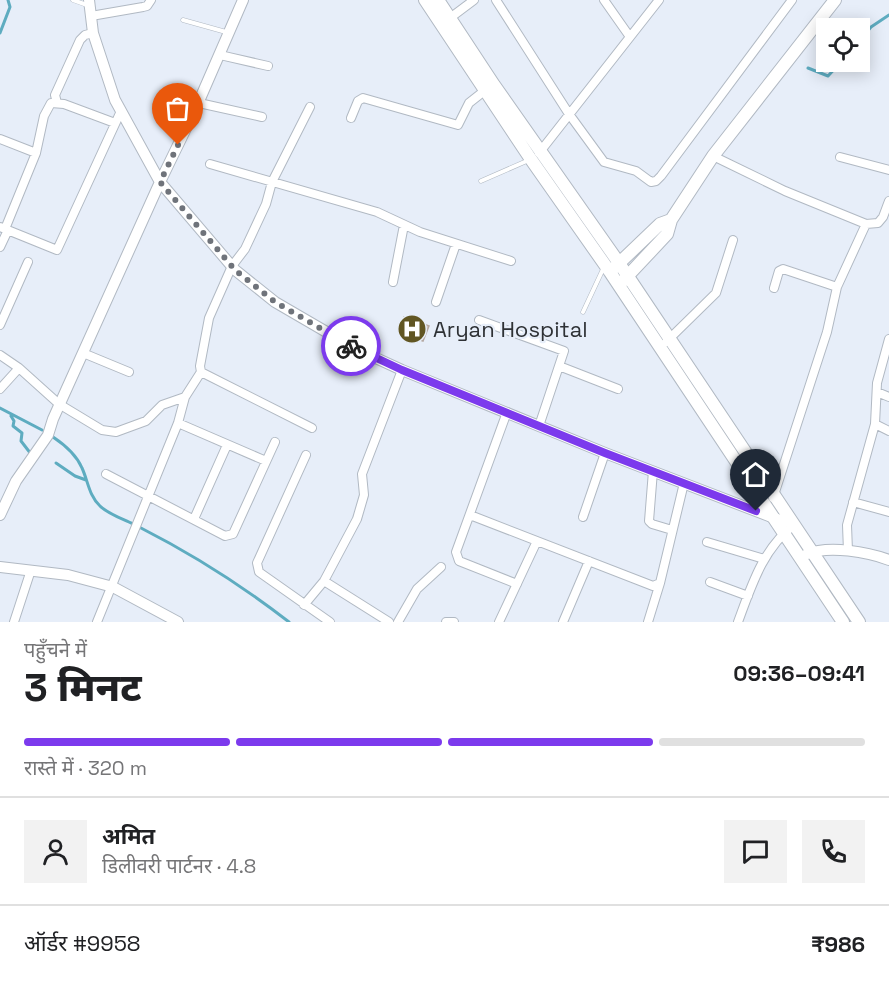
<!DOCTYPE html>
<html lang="hi">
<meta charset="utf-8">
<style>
body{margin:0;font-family:"Space Grotesk","Noto Sans Devanagari",sans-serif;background:#f2f2f2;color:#202124;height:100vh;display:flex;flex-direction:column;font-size:22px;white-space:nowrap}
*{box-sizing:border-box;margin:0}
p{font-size:20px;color:#757577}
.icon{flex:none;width:33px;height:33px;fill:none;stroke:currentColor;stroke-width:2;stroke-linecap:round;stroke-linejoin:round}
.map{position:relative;height:622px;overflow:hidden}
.side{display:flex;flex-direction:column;background:#fff;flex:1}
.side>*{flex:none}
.buttons{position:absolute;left:816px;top:18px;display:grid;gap:12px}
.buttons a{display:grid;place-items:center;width:54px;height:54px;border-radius:0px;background:#fff;box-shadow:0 3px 15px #0003;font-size:30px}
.pin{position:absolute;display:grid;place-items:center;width:51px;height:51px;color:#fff;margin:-62px -26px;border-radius:50% 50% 50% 0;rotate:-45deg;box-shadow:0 0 6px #0007}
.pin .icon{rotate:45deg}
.courier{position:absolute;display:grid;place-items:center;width:60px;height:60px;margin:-30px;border:4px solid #7c3aed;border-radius:50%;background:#fff;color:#222;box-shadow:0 2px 8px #0007}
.headline em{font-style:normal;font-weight:800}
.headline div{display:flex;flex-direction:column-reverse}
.headline{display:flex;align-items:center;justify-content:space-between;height:102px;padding:0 24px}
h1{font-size:39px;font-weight:800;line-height:45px}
.bar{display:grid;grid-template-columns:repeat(4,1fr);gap:9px 6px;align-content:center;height:72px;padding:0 24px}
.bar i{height:8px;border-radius:4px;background:#e0e0e0}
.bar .selected{background:#7c3aed}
.bar p{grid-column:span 4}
.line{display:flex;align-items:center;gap:15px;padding:0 24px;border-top:2px solid #e0e0e0}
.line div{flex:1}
.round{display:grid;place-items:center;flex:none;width:63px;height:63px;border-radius:0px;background:#f2f2f2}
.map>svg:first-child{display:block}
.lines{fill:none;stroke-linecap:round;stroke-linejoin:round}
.stream{stroke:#5eacc0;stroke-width:3}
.building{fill:#d9ccc6;stroke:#b5a9a3;stroke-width:1.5}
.service-casing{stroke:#b1b9c3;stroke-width:5}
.minor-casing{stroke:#b1b9c3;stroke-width:10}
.tertiary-casing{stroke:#b1b9c3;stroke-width:12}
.secondary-casing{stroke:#b1b9c3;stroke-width:14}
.primary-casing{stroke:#b1b9c3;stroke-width:14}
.service{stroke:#fff;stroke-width:4}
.minor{stroke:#fff;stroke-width:8}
.tertiary{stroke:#fff;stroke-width:10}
.secondary{stroke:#fff;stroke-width:12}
.primary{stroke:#fff;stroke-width:12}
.done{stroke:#6f737a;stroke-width:6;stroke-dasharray:0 10.8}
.route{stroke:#7c3aed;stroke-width:8}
.labels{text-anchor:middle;stroke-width:4.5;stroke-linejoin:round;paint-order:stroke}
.poi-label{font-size:22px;fill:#2e3135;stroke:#e7eef9;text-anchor:start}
</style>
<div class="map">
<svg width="889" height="622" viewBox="0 0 889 622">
<rect width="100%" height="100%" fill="#e7eef9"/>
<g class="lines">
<path class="stream" d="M 0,33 L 10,7 L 8,0
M 860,40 L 871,27 L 889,15
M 808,68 L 828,76 L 841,62
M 0,408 L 42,430
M 11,416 L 14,421 L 13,426 L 22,433 L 21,441 L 31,454
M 53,437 C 65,445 76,454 82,468 C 88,481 89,496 100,506 C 108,514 123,519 133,524
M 56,463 L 75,476 L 86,480
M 141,528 C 196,556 240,584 289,622"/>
</g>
<path class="building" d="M 404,317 L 429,326 L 423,341 L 402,334 L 403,330 L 400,329 Z"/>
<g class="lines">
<g class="service-casing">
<path id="service" d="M 73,0 L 87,5
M 183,20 L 226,32
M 481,181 L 529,160
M 583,312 L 604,267"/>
</g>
<g class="minor-casing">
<path id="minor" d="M 496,0 L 569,114 L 604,162 L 636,171 L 651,182 L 656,181 L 661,176 L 792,0
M 604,0 L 630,37
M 91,16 L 143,7 L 147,6 L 151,0
M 446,21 L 474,0
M 220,55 L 268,66
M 57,103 L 55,95 L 80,40 L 85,35 L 93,33
M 199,103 L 262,117
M 310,107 L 272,182 L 266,204 L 245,249 L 232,266 L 209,318 L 200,366 L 201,372 L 312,428
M 351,118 L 358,101 L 363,98 L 458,125 L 469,103 L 488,88
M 0,139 L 36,153
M 539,153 L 659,0
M 713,156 L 785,191 L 866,224 L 878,223 L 883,217 L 889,201
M 840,157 L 889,170
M 210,164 L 377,212 L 420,232 L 511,261
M 0,227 L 57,250 L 121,111
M 5,229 L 36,153 L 44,116 L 51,103 L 64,104 L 115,123
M 0,247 L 8,230
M 393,282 L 404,225
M 774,288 L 779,271 L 783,269 L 837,287
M 436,302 L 456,244
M 479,320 L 564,351 L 539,426
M 0,325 L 28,262
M 666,342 L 716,293 L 733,240
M 83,353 L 129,372
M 0,355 L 19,368 L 59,404 L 102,430 L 116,432 L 146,421 L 162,405 L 185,397
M 559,366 L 618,389
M 0,389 L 19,368
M 877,392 L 889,397
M 507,412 L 456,552 L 459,561 L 517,584
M 178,423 L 266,461
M 875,424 L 889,431
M 306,455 L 257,563 L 259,572 L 330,622
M 653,471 L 649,521 L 652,524 L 672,530
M 106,474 L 225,536 L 233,534 L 275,442
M 773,498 L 827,332 L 837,287 L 866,224
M 853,502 L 889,512
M 470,515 L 653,586 L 660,583 L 684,483
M 583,517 L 605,453
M 194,519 L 227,445
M 707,542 L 764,559
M 848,551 L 847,525 L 875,424 L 877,383 L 889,339
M 324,581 L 389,622
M 710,582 L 748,596
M 304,605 L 324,581 L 357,519 L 364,495 L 362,474 L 402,370
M 14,622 L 31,570
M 97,622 L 178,423 L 185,397 L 201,372
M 398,622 L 417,589 L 441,567
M 446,622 L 454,622
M 499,622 L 537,541
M 563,622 L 589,561
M 648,622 L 660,583
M 738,622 C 751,587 763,548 794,525"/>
</g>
<g class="tertiary-casing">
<path id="tertiary" d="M 89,0 L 93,33 L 115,100 L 160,182 L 235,270 L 275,302 L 354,348 L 402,370 L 605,453 L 774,518 L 792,523
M 0,515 L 16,481 L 48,435 L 53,419 L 160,182 L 196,108 L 243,0
M 807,554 C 829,545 868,552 889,560
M 0,567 L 68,575 L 113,587 L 178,622"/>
</g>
<g class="secondary-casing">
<path id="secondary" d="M 613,269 L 660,224 L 671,220
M 621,283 L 667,234 L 671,220 L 713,156 L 835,0"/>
</g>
<g class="primary-casing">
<path id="primary" d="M 425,0 L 530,158 L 610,272 L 843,622
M 438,0 L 494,85 L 619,263 L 859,622"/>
</g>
<use href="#service" class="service"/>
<use href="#minor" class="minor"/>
<use href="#tertiary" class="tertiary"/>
<use href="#secondary" class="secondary"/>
<use href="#primary" class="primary"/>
</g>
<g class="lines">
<path class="done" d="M 178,145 L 160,182 L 235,270 L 275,302 L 351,346"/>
<path class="route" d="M 351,346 L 402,370 L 605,453 L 756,511"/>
</g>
<defs>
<g id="hospital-disc" transform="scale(1.5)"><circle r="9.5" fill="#615623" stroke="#e7eef9"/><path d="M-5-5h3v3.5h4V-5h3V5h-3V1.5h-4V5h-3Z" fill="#fff"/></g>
</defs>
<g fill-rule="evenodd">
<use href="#hospital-disc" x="412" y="329"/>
</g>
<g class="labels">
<g class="poi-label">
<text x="433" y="337">Aryan Hospital</text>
</g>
</g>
</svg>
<div class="buttons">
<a><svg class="icon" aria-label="locate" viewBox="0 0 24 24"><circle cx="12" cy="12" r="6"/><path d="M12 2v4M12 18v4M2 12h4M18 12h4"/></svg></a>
</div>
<div class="pin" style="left:178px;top:145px;background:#ea580c"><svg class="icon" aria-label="bag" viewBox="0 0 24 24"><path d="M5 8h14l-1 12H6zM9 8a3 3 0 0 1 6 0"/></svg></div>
<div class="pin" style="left:756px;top:511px;background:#1f2937"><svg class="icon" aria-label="home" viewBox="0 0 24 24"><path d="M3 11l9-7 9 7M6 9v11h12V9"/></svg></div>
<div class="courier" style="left:351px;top:346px"><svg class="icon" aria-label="bike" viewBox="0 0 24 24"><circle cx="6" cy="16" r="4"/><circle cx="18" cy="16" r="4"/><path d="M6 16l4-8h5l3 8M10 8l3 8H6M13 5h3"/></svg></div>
</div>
<section class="side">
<div class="headline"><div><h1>3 मिनट</h1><p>पहुँचने में</p></div><em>09:36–09:41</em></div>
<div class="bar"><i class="selected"></i><i class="selected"></i><i class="selected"></i><i></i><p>रास्ते में · 320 m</p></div>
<div class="line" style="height:108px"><a class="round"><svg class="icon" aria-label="person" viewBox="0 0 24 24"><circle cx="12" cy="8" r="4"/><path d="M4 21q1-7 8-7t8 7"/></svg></a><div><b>अमित</b><p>डिलीवरी पार्टनर · 4.8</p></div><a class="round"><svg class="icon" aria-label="chat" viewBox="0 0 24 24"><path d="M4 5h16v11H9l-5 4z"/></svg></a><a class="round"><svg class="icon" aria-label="phone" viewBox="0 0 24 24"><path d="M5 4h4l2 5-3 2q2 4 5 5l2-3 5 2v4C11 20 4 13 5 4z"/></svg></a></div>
<div class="line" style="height:78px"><div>ऑर्डर #9958</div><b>₹986</b></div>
</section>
